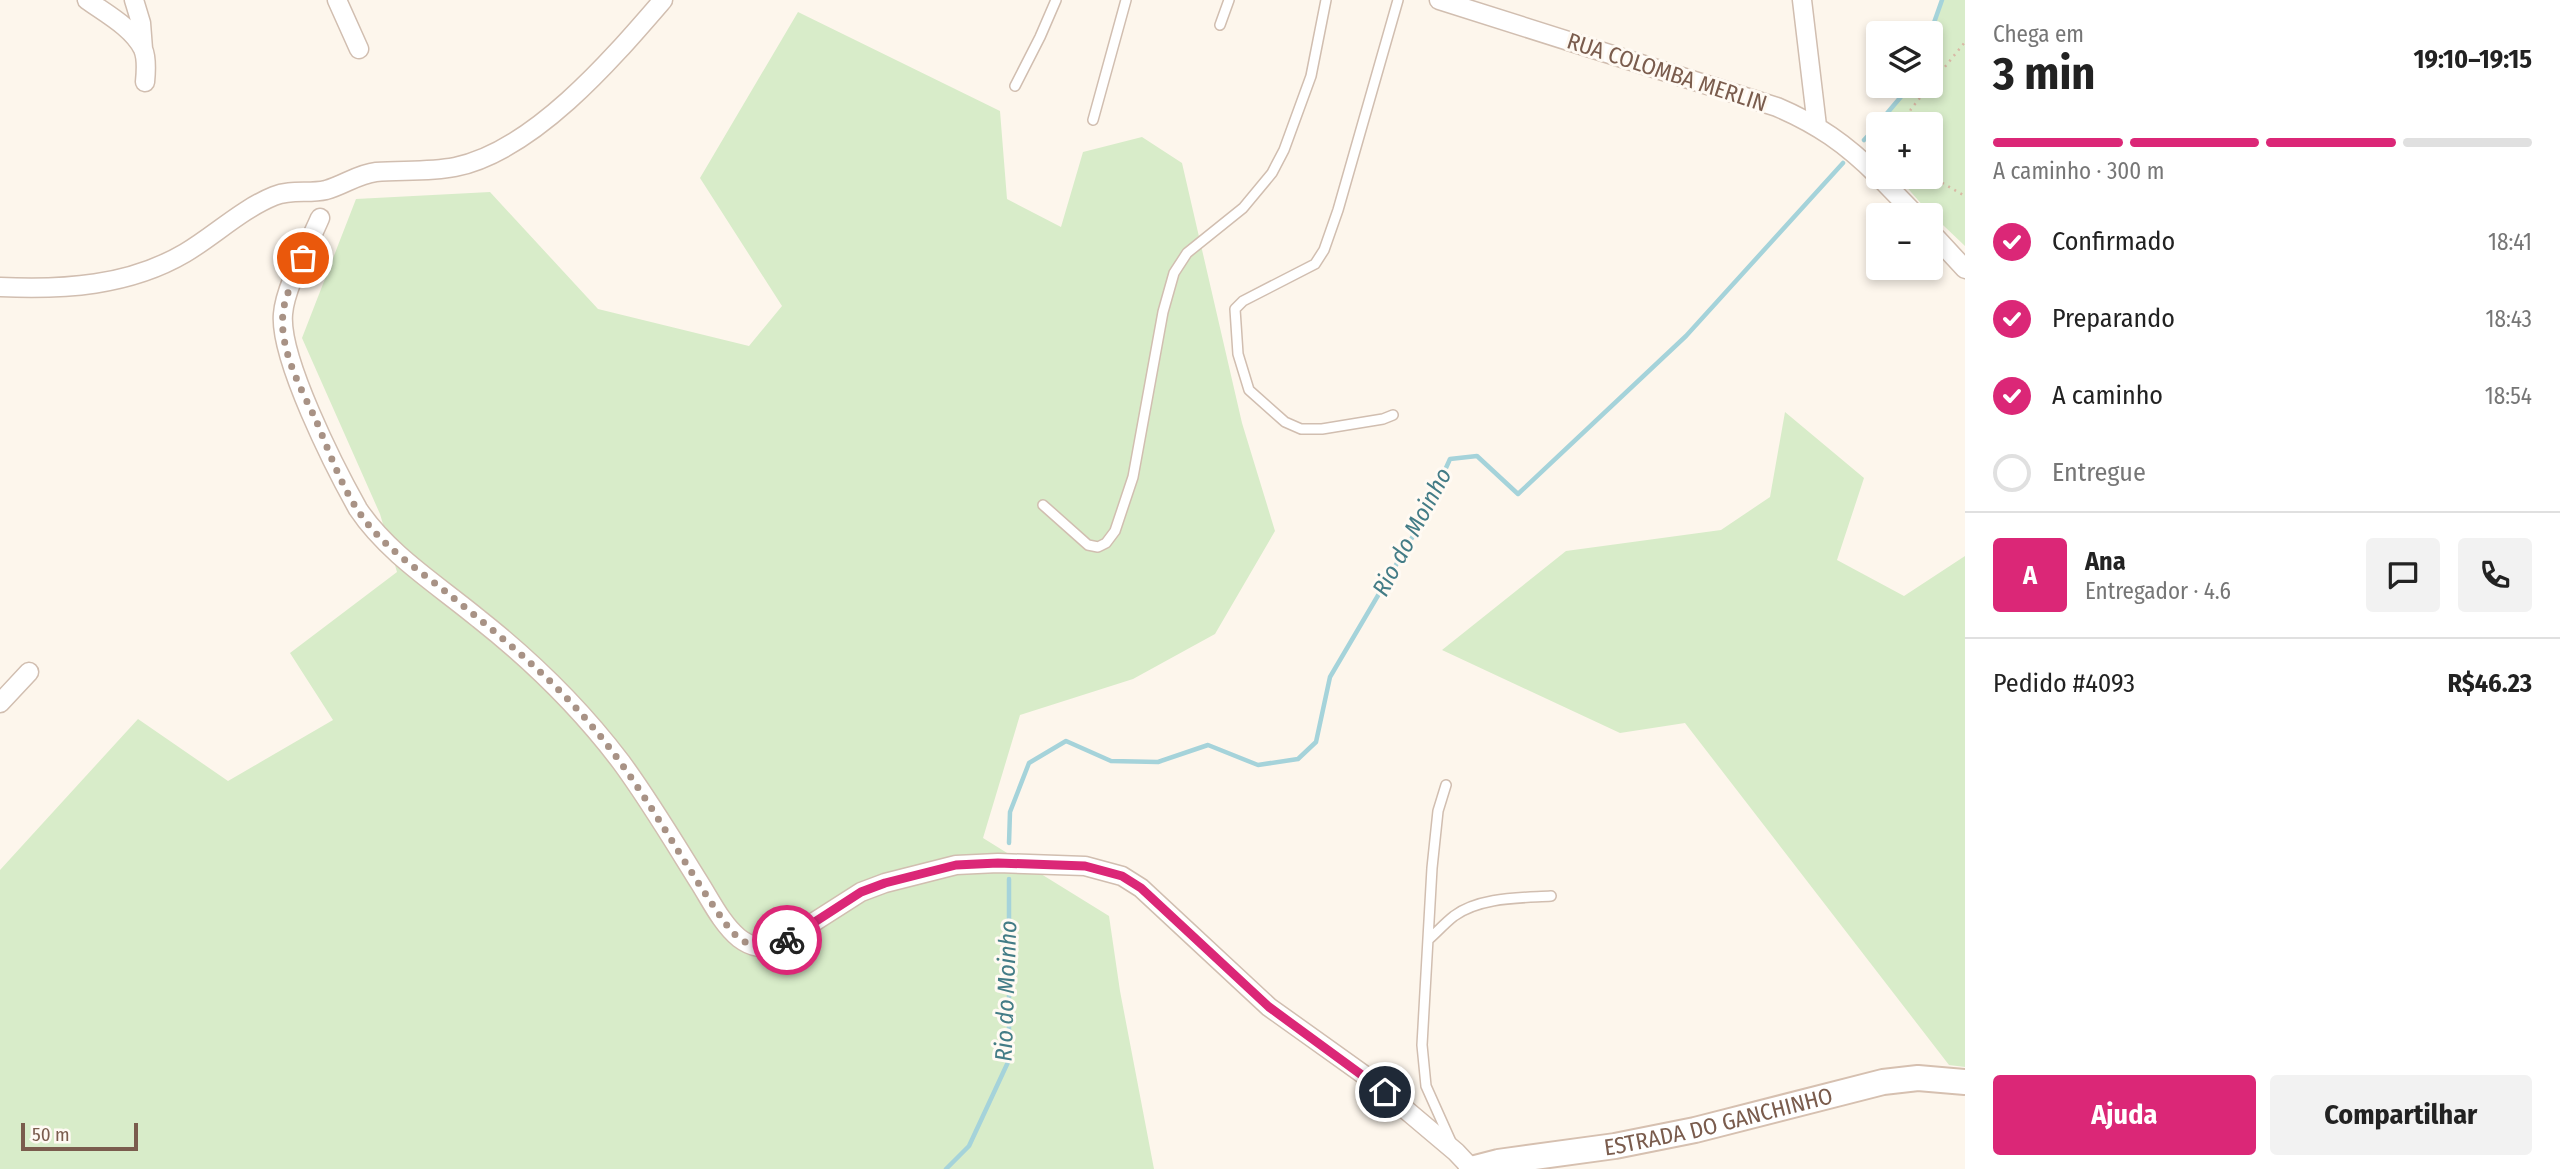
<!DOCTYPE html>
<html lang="pt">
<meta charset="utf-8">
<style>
body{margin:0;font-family:"Fira Sans Condensed",sans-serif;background:#f2f2f2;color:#222;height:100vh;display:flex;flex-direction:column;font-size:26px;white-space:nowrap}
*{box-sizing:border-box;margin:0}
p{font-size:23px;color:#767676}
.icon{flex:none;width:38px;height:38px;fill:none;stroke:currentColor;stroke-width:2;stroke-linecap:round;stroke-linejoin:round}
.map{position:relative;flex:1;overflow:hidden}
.drawer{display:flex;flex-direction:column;background:#fff;width:595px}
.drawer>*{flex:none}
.fabs{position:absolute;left:1866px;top:21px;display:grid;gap:14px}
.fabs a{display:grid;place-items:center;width:77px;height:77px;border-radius:7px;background:#fff;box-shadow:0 4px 10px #0003;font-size:35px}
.scale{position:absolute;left:21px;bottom:18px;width:117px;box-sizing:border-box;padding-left:7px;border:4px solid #7a5c4d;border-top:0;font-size:19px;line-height:24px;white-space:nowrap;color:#7a5c4d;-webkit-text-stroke:5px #fffaf3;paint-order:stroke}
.pin{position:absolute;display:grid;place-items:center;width:60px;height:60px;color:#fff;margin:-30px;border:4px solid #fff;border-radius:50%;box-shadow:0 2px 7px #0007}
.courier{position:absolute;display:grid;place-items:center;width:70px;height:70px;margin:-35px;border:5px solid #db2777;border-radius:50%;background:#fff;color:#222;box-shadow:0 2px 9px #0007}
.summary em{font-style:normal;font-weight:700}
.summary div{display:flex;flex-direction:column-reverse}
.summary{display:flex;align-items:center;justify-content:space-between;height:119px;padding:0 28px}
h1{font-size:46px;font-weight:700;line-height:52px}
.bar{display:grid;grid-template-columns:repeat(4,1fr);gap:10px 7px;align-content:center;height:84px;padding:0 28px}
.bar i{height:9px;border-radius:5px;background:#e0e0e0}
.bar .on{background:#db2777}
.bar p{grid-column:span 4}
.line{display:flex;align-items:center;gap:18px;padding:0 28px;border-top:2px solid #e0e0e0}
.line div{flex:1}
.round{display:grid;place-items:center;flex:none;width:74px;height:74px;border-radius:7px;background:#f2f2f2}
ol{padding:0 28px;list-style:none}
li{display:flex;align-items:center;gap:21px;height:77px}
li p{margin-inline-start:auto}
li .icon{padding:7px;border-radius:50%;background:#db2777;color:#fff;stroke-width:4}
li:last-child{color:#767676}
li i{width:38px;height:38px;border:4px solid #e0e0e0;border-radius:50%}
.action{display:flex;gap:14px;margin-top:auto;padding:14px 28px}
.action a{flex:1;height:80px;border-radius:7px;background:#db2777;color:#fff;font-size:28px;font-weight:700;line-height:80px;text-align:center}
.action a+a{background:#f2f2f2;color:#222}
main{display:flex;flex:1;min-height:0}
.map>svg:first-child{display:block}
.green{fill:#d8ecc9}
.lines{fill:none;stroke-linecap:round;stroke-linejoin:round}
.stream{stroke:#a5d3da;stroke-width:4.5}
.lane-casing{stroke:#d1beb0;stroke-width:12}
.street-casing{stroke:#d1beb0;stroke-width:21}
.secondary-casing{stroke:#d6c0b0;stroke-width:28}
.path{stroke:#d9b8a5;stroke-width:2.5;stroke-dasharray:2 5;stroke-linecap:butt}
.lane{stroke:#fff;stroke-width:9}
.street{stroke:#fff;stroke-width:18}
.secondary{stroke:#fff;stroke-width:24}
.done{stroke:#a89285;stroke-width:7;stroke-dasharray:0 12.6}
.route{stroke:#db2777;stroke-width:9}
.labels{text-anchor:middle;stroke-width:6;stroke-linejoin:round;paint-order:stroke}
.street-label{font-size:23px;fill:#7a5c4d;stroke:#fffaf3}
.water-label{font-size:24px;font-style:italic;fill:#437c86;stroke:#fffaf3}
</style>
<main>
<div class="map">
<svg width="1965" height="1169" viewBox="0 0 1965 1169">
<rect width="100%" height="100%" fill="#fdf6ec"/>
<path class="green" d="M 1942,0 L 1965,0 L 1965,246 L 1924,207 L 1898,177 L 1930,177 L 1930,124 L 1878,124 L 1910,86 L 1930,86 L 1930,34 Z
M 798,12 L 1000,111 L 1007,199 L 1061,227 L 1083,152 L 1142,137 L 1182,163 L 1242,423 L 1275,531 L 1215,634 L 1133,679 L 1020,715 L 983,838 L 1109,916 L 1120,991 L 1154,1169 L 0,1169 L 0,870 L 138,719 L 228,781 L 333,720 L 290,653 L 397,572 L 380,514 L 302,338 L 356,199 L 490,192 L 598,309 L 749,346 L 782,306 L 700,178 Z
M 1785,412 L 1864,478 L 1837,560 L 1904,596 L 1965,556 L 1965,1067 L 1949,1065 L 1685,723 L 1620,733 L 1442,650 L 1566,551 L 1721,530 L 1770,497 Z"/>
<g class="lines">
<path class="stream" d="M 1930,34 L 1942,0
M 1878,124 L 1910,86
M 1864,140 L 1878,125
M 1009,843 L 1010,812 L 1029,763 L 1066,741 L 1111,761 L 1158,762 L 1208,745 L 1258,765 L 1298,759 L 1316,742 L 1330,677 L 1423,519 L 1450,459 L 1477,456 L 1518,494 L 1686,336 L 1843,163
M 946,1169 L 969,1146 L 1009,1060 L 1009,879"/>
<g class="lane-casing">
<path id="lane" d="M 1220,25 L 1229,0
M 1015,86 L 1040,37 L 1056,0
M 1093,120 L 1126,0
M 1393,415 L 1383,419 L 1322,429 L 1301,429 L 1285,422 L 1249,390 L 1238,354 L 1235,309 L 1243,301 L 1315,264 L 1324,250 L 1338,210 L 1398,0
M 1043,505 L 1088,545 L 1098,547 L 1106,543 L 1115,531 L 1133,477 L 1163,312 L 1174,273 L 1187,253 L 1243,208 L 1272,173 L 1284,150 L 1311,76 L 1326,0
M 1446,785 L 1438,811 L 1432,868 L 1422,1045 L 1426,1086 L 1452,1144
M 1429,939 C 1437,932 1445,923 1454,916 C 1480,897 1520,898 1551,896"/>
</g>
<g class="street-casing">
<path id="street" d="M 87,0 C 105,13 133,28 143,49 C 147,58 146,72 145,82
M 134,0 L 141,23 L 143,49
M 337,0 L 359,49
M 1439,0 L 1777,107 C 1817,124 1846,144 1878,176
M 1802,0 L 1817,126
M 1879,177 L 1916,215
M 320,218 C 309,244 285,287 283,314 C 279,358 335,468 358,509 C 388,554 438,585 479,619 C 532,661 580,708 621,762 C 649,800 674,842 699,882 C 711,901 722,924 739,938 C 752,948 763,949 778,945 L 861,892 L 885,883 L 956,865 L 998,863 L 1085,866 L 1122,876 L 1141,888 L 1269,1007 L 1367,1077 L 1456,1152 L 1472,1169
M 1930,231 L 1965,269
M 0,287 C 63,290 129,286 185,253 C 215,235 242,209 274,196 C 291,189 309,194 326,190 C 344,185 358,174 376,172 C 402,170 429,172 455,167 C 534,151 613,58 663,0
M 0,703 L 29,672"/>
</g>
<g class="secondary-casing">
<g id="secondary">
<path id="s1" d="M 1471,1169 L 1498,1162 L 1615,1146 L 1695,1130 L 1883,1082 L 1918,1078 L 1965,1082"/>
</g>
</g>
<path class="path" d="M 1906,124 L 1911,109 L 1965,42
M 1930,176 L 1965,196"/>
<use href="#lane" class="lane"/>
<use href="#street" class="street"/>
<use href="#secondary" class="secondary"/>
</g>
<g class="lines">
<path class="done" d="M 303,258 C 296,275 285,294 283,313 C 279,348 300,387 315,418 C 330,453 343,493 367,523 C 389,551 423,573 451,596 C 500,636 550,676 591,725 C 646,789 682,864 731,931 C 749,948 765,953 787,940"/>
<path class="route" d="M 787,940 L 861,892 L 885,883 L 956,865 L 998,863 L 1085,866 L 1122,876 L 1141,888 L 1269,1007 L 1385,1092"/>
</g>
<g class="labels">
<g class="street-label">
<text transform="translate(1667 72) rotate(18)" y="8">RUA COLOMBA MERLIN</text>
<text dy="8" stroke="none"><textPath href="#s1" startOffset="252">ESTRADA DO GANCHINHO</textPath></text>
</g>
<g class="water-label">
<text transform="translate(1412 532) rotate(-62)" y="8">Rio do Moinho</text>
<text transform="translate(1006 991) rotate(-88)" y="8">Rio do Moinho</text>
</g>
</g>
</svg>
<div class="fabs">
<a><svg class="icon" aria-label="layers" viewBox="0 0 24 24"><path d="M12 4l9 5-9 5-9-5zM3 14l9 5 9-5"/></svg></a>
<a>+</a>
<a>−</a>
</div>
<div class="scale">50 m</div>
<div class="pin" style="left:303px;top:258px;background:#ea580c"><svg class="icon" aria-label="bag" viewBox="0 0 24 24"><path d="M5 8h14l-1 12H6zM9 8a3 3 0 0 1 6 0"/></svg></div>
<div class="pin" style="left:1385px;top:1092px;background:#1f2937"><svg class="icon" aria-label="home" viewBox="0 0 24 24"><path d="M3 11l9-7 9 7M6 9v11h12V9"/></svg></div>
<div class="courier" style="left:787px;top:940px"><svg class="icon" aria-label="bike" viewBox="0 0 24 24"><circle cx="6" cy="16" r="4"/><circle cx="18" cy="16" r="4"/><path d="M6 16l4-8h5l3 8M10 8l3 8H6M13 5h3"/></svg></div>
</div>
<section class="drawer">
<div class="summary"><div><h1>3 min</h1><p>Chega em</p></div><em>19:10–19:15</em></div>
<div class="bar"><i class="on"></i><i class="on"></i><i class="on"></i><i></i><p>A caminho · 300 m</p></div>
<ol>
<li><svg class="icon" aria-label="check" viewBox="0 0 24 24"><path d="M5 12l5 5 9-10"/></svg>Confirmado<p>18:41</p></li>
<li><svg class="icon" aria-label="check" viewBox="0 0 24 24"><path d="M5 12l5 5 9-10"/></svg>Preparando<p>18:43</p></li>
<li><svg class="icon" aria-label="check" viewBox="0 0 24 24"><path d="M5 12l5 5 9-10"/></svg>A caminho<p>18:54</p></li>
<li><i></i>Entregue</li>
</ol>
<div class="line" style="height:126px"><b class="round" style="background:#db2777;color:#fff">A</b><div><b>Ana</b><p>Entregador · 4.6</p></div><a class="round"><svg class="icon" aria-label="chat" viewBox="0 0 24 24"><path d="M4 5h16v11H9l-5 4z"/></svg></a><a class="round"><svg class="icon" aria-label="phone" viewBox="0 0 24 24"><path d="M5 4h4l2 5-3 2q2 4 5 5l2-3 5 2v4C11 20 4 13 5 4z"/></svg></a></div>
<div class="line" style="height:91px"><div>Pedido #4093</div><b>R$46.23</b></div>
<div class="action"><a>Ajuda</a><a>Compartilhar</a></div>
</section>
</main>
